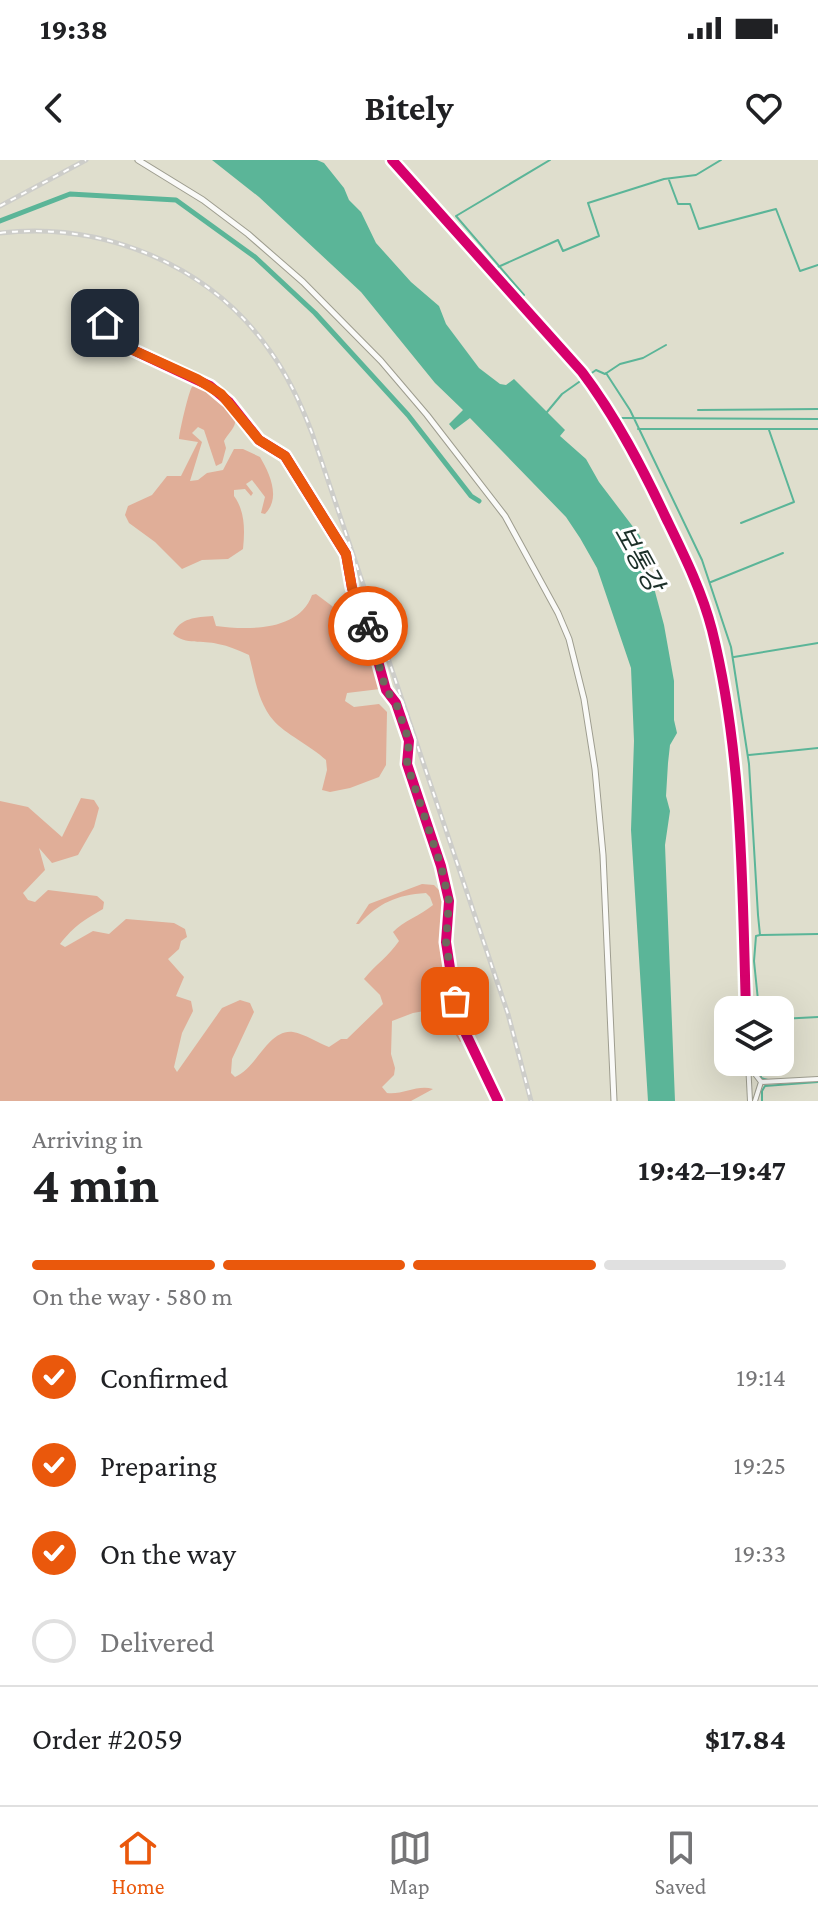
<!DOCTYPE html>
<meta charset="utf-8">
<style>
body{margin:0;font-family:"Crimson Pro","Noto Sans KR",serif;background:#f2f2f2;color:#202124;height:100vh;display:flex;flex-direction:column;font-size:30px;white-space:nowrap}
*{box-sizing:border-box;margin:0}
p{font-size:26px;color:#757577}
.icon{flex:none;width:44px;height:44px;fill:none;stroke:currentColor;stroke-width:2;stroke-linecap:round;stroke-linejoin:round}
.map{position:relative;height:941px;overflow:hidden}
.panel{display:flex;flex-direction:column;background:#fff;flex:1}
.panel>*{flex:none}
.fabs{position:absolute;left:714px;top:836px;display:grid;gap:16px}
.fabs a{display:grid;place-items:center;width:80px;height:80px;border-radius:16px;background:#fff;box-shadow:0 8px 32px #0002;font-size:40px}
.pin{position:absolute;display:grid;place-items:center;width:68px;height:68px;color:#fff;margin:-34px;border-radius:16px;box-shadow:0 4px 12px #0006}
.courier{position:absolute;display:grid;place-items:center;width:80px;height:80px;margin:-40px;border:6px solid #ea580c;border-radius:50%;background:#fff;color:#222;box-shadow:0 2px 10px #0007}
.overview em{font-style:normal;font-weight:700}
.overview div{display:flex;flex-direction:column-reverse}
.overview{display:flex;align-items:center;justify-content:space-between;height:136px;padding:0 32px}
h1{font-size:52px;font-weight:700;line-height:60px}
.bar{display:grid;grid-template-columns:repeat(4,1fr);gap:12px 8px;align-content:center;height:96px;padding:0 32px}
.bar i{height:10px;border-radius:6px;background:#e0e0e0}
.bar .selected{background:#ea580c}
.bar p{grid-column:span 4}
.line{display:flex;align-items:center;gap:20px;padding:0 32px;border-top:2px solid #e0e0e0}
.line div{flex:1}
ol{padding:0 32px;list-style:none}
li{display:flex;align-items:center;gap:24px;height:88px}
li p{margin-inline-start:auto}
li .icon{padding:8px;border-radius:50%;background:#ea580c;color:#fff;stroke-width:4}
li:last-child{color:#757577}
li i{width:44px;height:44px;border:4px solid #e0e0e0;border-radius:50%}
.status{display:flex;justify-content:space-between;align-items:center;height:56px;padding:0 40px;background:#fff;direction:ltr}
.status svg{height:22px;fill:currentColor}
header{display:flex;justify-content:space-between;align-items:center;height:104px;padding:0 32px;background:#fff;font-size:36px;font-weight:700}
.menu{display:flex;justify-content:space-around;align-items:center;height:112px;border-top:2px solid #e0e0e0;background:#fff;font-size:22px;color:#757577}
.menu a{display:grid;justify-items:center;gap:4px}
.menu .selected{color:#ea580c}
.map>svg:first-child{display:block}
.forest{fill:#e0ae98}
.water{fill:#5bb598}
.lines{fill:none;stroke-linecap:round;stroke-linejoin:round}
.stream{stroke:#5bb598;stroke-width:2}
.canal{stroke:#5bb598;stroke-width:5}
.minor-casing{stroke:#9e9d8f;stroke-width:6}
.secondary-casing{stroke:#9e9d8f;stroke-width:7}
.minor{stroke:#fafaf8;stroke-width:4}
.secondary{stroke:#fafaf8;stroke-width:5}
.rail-casing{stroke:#cdcdc9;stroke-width:5}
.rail{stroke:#fff;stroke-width:2;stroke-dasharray:6;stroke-linecap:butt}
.cycleway-casing{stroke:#fff;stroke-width:15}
.cycleway{stroke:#d6006c;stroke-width:10}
.done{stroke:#6b6a5c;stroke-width:8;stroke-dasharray:0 14.4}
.route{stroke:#ea580c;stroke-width:10}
.labels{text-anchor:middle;stroke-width:6;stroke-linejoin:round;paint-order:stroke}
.water-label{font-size:26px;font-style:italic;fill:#1b2f28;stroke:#fff}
</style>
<div class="status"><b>19:38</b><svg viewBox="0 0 49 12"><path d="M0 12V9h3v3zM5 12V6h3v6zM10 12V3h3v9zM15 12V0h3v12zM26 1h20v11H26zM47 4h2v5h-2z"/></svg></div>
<header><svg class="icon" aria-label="back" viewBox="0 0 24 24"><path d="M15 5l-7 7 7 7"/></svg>Bitely<svg class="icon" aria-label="heart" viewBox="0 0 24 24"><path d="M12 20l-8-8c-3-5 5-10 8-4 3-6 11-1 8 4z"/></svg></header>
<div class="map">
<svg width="818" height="941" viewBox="0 0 818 941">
<rect width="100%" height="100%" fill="#dfdecd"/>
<path class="forest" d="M 198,224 C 211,229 238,247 235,263 C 234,269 227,275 224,281 L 226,288 L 222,303 L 216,306 L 204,270 L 198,267 L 192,273 L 202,282 L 190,321 L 198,320 L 207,313 L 223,310 L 234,289 L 243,289 L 260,297 C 270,314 281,338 265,354 L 261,353 L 265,337 L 252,320 L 246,324 L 253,333 L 251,336 L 245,329 L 234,330 L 234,336 C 245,351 245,370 243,389 L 228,399 L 202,400 L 182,409 L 155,382 L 129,363 L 125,355 L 128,346 L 152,335 L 167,316 L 181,316 L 198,282 L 179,279 C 179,273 189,230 192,227 C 194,225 196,225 198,224 Z
M 316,434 L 340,452 L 355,453 L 361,457 L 378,503 L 380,529 L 347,533 L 345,541 L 354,547 L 379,544 L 387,552 L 386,605 L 379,617 L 350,628 L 330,632 L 322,630 L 327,610 L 326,600 C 311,586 284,573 274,561 C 258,543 255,518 249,495 C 238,490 229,486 218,484 C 202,480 186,485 173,474 C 180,458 196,457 213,456 L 216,466 C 246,470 299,472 312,435 Z
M 81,638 L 94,640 L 99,648 L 94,667 L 78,695 L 52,703 L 39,688 L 45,710 L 23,733 L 28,740 L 35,742 L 48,730 L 97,736 L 104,742 L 103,749 C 84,760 75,765 60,784 L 65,787 L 93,771 L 109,774 L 126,759 L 174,763 L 185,769 L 187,777 L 181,781 L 179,789 L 168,799 L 184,817 L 176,836 L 191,841 L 193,851 L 182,873 L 174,907 L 177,912 L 222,848 L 240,840 L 250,843 L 254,852 L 232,899 L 231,913 L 235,917 C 257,908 268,869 293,872 C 305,874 318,883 329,887 L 341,879 L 347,879 L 383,844 L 380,835 L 364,819 C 375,805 389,796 399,781 L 393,772 C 403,761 420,756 433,745 L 430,737 L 426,733 C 396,735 379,743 359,764 L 356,764 L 369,744 L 422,724 L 434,725 L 443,734 L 446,744 L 445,762 L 440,777 L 452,849 L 464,880 L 460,882 L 448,862 L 430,850 L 413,853 L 392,861 L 391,894 L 395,908 L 394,915 L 382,927 L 387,933 C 403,935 418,924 433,929 L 411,941 L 0,941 L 0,641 L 28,647 L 62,677 Z"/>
<path class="water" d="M 212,0 L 317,0 L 324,3 L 344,28 L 349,40 L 361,52 L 376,83 L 411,122 L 439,146 L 446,164 L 479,208 L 500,224 L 506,225 L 514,219 L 565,270 L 560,276 L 586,299 L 599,322 L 640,376 L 664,465 L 674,521 L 674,560 L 677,573 L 670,585 L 668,603 L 666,636 L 670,651 L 665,685 L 675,941 L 648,941 L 631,670 L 634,581 L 631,508 L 597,408 L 580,378 L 566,357 L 470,258 L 454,270 L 449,264 L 463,250 L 435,223 L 361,132 L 259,37 Z"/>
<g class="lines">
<path class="stream" d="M 669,20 L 678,44 L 690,44 L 699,69 L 776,49 L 800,111 L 818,105
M 498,107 L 558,80 L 563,91 L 599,76 L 588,43 L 664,19 L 696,15 L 721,0
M 524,135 L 456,56 L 550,0
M 606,213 L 630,250 L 702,400 L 731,487 L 749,604 L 758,755 L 760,775 L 756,776 L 754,801 L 759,850
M 698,250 L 818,249
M 547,252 L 562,234 L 596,210 L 605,214 L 620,204 L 643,198 L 666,185
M 622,258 L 818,259
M 638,269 L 818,269
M 741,363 L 794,342 L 769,270
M 711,422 L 783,393
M 734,497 L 818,483
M 749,595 L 818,588
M 761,775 L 818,774
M 780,859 L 818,857
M 760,902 L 761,918 L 768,920
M 762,941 L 762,931 L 765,926 L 818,922"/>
<path class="canal" d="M 0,61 L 70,34 L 176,40 L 255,97 L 315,153 L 408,255 L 471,336 L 479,341"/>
<g class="minor-casing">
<path id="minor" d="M 392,0 L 582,212 C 616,257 642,307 666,358 C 684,395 702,431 712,470 C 743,594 742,724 746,850
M 80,139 L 133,190 L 210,226 L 229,242 L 259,280 L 285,296 L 346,394 L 352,428 L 370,472 L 386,530 L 396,543 L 409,581 L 407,604 L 441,706 L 449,741 L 446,782 L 455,841 L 465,872 L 498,941
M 748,902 L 750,941
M 749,906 L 761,922
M 755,941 L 761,922 L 818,919"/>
</g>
<g class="secondary-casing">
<path id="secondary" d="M 138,0 L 203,40 L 248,74 L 303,122 L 381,201 L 427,255 L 505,356 L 558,453 L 569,479 L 584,539 L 595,609 L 603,695 L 614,941"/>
</g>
<use href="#minor" class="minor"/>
<use href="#secondary" class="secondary"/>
<g class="rail-casing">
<path id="rail" d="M 0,46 L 86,0
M 0,73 C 103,61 210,105 270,191 C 288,216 301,244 312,273 L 508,854 L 531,941"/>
</g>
<use href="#rail" class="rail"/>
<g class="cycleway-casing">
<path id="cycleway" d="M 392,0 L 582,212 C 616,257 642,307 666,358 C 684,395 702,431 712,470 C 743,594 742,724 746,850
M 80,139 L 133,190 L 210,226 L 229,242 L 259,280 L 285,296 L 346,394 L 352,428 L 370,472 L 386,530 L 396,543 L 409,581 L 407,604 L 441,706 L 449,741 L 446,782 L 455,841 L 465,872 L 498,941"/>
</g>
<use href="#cycleway" class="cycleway"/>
</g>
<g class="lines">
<path class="done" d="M 368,466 L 386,530 L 396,543 L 409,581 L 407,604 L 441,706 L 449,741 L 446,782 L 455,841"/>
<path class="route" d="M 105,163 L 133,190 L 197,219 L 221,234 L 259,280 L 285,296 L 346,394 L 352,428 L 368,466"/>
</g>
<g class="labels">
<g class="water-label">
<text transform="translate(639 398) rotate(61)" y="9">보통강</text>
</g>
</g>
</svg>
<div class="fabs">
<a><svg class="icon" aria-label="layers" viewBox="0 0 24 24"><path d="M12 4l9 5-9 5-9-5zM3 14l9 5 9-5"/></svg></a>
</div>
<div class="pin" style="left:455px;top:841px;background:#ea580c"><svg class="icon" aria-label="bag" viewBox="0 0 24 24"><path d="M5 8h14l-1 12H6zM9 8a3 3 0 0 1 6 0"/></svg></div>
<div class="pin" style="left:105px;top:163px;background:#1f2937"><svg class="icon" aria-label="home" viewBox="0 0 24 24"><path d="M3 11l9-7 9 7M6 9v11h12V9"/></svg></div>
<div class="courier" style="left:368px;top:466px"><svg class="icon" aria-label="bike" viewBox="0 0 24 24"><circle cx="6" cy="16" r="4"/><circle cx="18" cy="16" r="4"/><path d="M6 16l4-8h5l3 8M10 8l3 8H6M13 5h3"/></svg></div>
</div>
<section class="panel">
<div class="overview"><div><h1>4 min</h1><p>Arriving in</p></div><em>19:42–19:47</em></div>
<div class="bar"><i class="selected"></i><i class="selected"></i><i class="selected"></i><i></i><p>On the way · 580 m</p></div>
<ol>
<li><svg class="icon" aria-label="check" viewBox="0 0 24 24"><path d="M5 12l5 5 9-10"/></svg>Confirmed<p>19:14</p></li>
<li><svg class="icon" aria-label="check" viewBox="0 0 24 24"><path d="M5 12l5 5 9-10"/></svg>Preparing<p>19:25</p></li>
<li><svg class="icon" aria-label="check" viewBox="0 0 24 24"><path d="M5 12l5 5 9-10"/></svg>On the way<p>19:33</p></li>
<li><i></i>Delivered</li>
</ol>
<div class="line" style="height:104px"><div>Order #2059</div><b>$17.84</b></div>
</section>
<nav class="menu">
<a class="selected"><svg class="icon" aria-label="home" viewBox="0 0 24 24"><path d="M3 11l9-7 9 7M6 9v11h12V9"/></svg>Home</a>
<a><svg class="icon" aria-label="map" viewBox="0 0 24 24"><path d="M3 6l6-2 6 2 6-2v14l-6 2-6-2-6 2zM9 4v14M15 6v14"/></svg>Map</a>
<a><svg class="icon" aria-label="saved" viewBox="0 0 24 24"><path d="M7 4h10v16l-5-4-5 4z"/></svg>Saved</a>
</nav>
